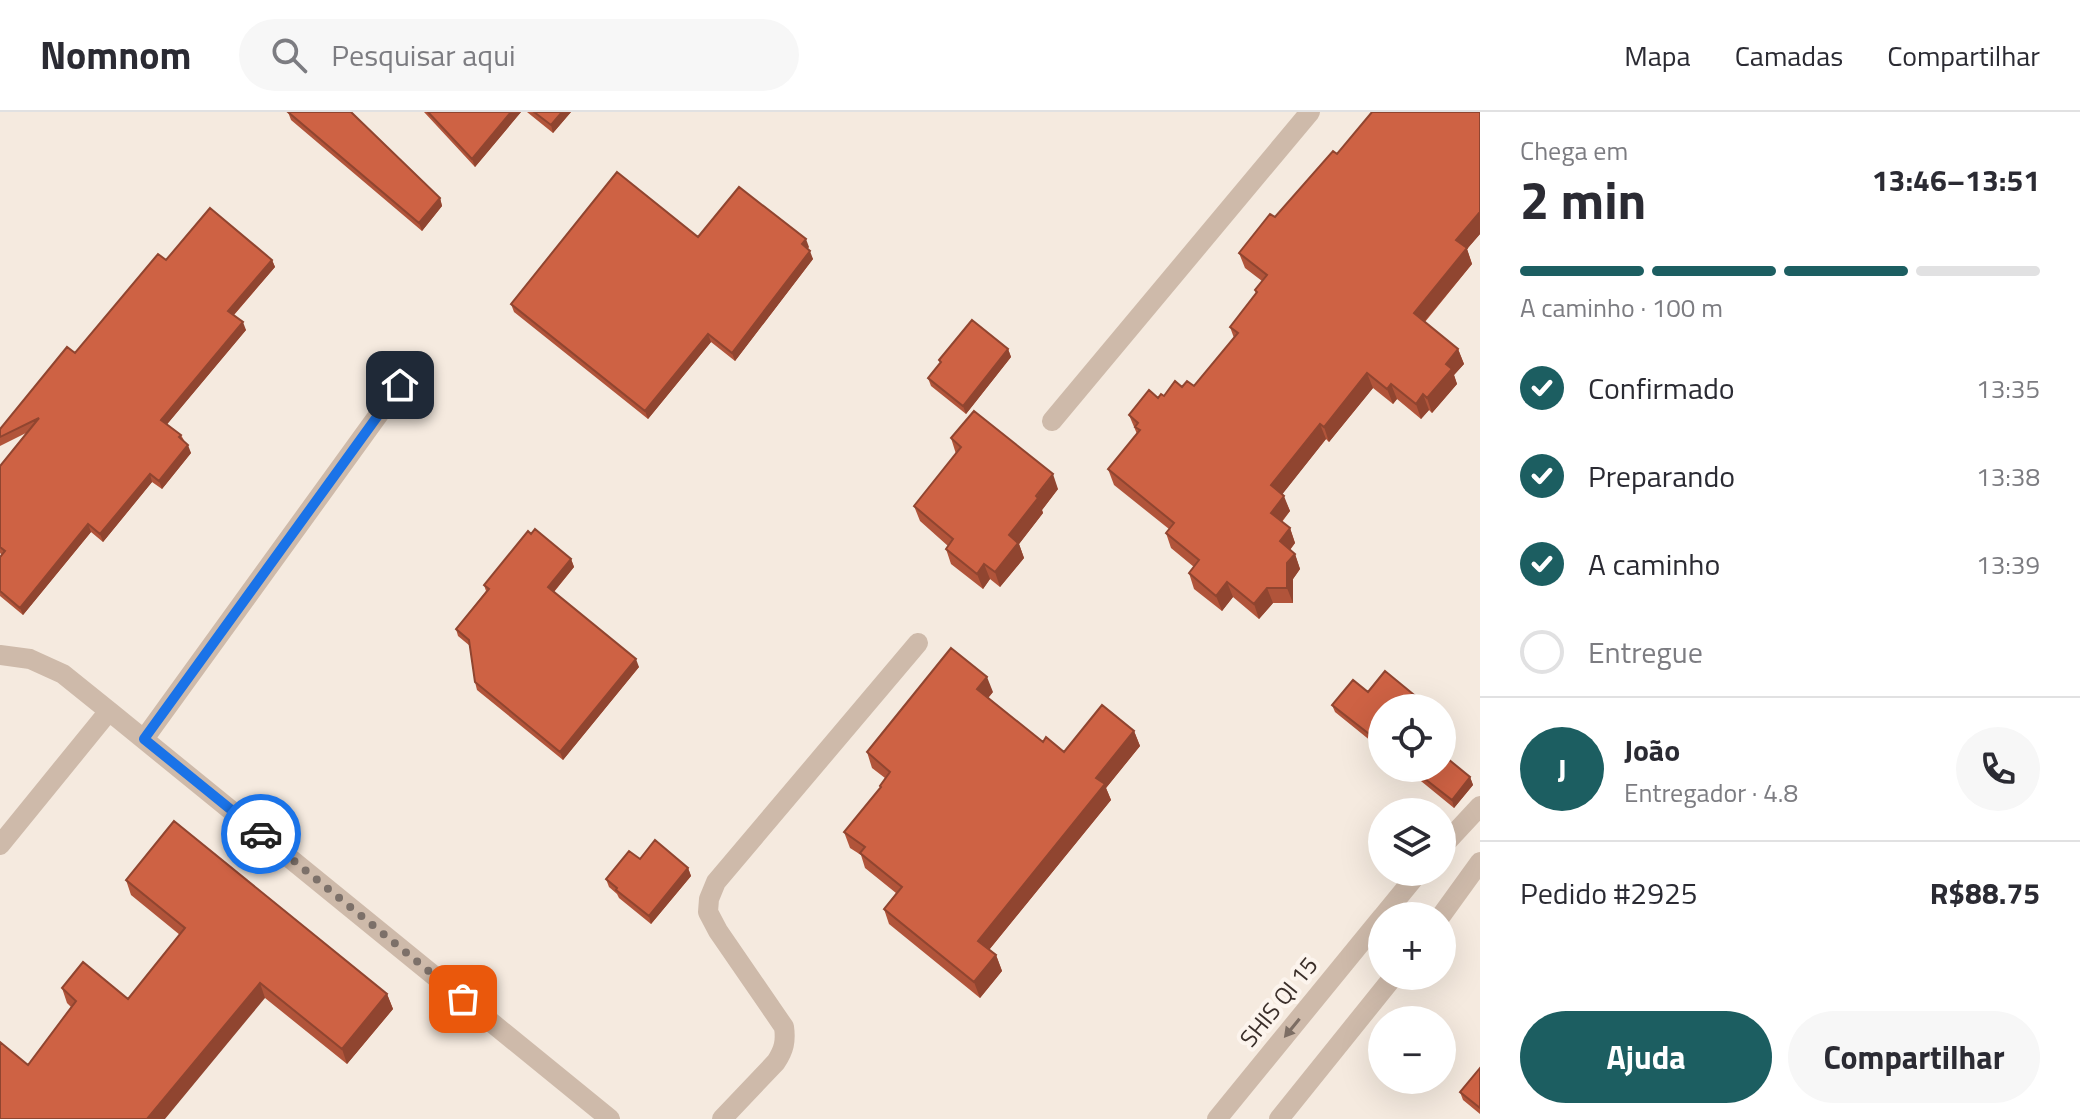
<!DOCTYPE html>
<html lang="pt">
<meta charset="utf-8">
<style>
body{margin:0;font-family:"Titillium Web",sans-serif;background:#f7f7f7;color:#2b2b33;height:100vh;display:flex;flex-direction:column;font-size:30px;white-space:nowrap}
*{box-sizing:border-box;margin:0}
p{font-size:26px;color:#7c7c81}
.icon{flex:none;width:44px;height:44px;fill:none;stroke:currentColor;stroke-width:2;stroke-linecap:round;stroke-linejoin:round}
.map{position:relative;flex:1;overflow:hidden}
.side{display:flex;flex-direction:column;background:#fff;width:600px}
.side>*{flex:none}
.tools{position:absolute;left:1368px;top:582px;display:grid;gap:16px}
.tools a{display:grid;place-items:center;width:88px;height:88px;border-radius:50%;background:#fff;box-shadow:0 8px 32px #0002;font-size:40px}
.pin{position:absolute;display:grid;place-items:center;width:68px;height:68px;color:#fff;margin:-34px;border-radius:16px;box-shadow:0 4px 12px #0006}
.courier{position:absolute;display:grid;place-items:center;width:80px;height:80px;margin:-40px;border:6px solid #1a73e8;border-radius:50%;background:#fff;color:#222;box-shadow:0 2px 10px #0007}
.headline em{font-style:normal;font-weight:700}
.headline div{display:flex;flex-direction:column-reverse}
.headline{display:flex;align-items:center;justify-content:space-between;height:136px;padding:0 40px}
h1{font-size:52px;font-weight:700;line-height:60px}
.bar{display:grid;grid-template-columns:repeat(4,1fr);gap:12px 8px;align-content:center;height:96px;padding:0 40px}
.bar i{height:10px;border-radius:6px;background:#e1e1e2}
.bar .on{background:#1c5e61}
.bar p{grid-column:span 4}
.line{display:flex;align-items:center;gap:20px;padding:0 40px;border-top:2px solid #e1e1e2}
.line div{flex:1}
.round{display:grid;place-items:center;flex:none;width:84px;height:84px;border-radius:42px;background:#f7f7f7}
ol{padding:0 40px;list-style:none}
li{display:flex;align-items:center;gap:24px;height:88px}
li p{margin-inline-start:auto}
li .icon{padding:8px;border-radius:50%;background:#1c5e61;color:#fff;stroke-width:4}
li:last-child{color:#7c7c81}
li i{width:44px;height:44px;border:4px solid #e1e1e2;border-radius:50%}
.button{display:flex;gap:16px;margin-top:auto;padding:16px 40px}
.button a{flex:1;height:92px;border-radius:48px;background:#1c5e61;color:#fff;font-size:32px;font-weight:700;line-height:92px;text-align:center}
.button a+a{background:#f7f7f7;color:#2b2b33}
header{display:flex;align-items:center;gap:48px;box-sizing:border-box;height:112px;padding:0 40px;background:#fff;border-bottom:2px solid #e1e1e2}
header strong{font-size:38px}
nav{display:flex;gap:44px;margin-inline-start:auto;font-size:28px}
.search{width:560px;height:72px;background:#f7f7f7;display:flex;align-items:center;gap:20px;box-sizing:border-box;padding:0 28px;border-radius:44px;color:#7c7c81;font-size:30px}
main{display:flex;flex:1;min-height:0}
.map>svg:first-child{display:block}
.lines{fill:none;stroke-linecap:round;stroke-linejoin:round}
.minor{stroke:#cebaaa;stroke-width:20}
.wall{fill:#b1543a}
.shaded-wall{fill:#904530}
.building{fill:#ce6244;stroke:#904530;stroke-width:2}
.oneway{fill:#7d6e64}
.done{stroke:#7c7069;stroke-width:8;stroke-dasharray:0 14.4}
.route{stroke:#1a73e8;stroke-width:10}
.labels{text-anchor:middle;stroke-width:8;stroke-linejoin:round;paint-order:stroke}
.street-label{font-size:24px;fill:#3b2f2a;stroke:#fcf4ed}
</style>
<header>
<strong>Nomnom</strong>
<div class="search"><svg class="icon" aria-label="search" viewBox="0 0 24 24"><circle cx="10" cy="10" r="6"/><path d="M15 15l6 6"/></svg>Pesquisar aqui</div>
<nav><a>Mapa</a><a>Camadas</a><a>Compartilhar</a></nav>
</header>
<main>
<div class="map">
<svg width="1480" height="1007" viewBox="0 0 1480 1007">
<rect width="100%" height="100%" fill="#f5eadf"/>
<g class="lines">
<path class="minor" d="M 1052,309 L 1310,0
M 0,543 L 30,547 L 63,562 L 109,599 L 0,733
M 109,599 L 610,1007
M 144,627 L 400,273
M 1442,735 L 1480,694
M 1383,804 L 1419,760
M 1441,804 L 1480,750
M 722,1007 L 776,950 C 784,938 786,929 784,915 L 718,819 L 708,800 L 709,787 L 716,770 L 918,531
M 1217,1007 L 1382,805
M 1279,1007 L 1394,864"/>
</g>
<path class="wall" d="M 288,0 L 440,86 L 442,94 L 422,119 L 291,8 Z
M 424,0 L 521,0 L 475,55 Z
M 527,0 L 571,0 L 553,21 Z
M 1480,0 L 1480,122 L 1467,137 L 1472,152 L 1425,210 L 1458,237 L 1464,252 L 1454,263 L 1457,272 L 1432,301 L 1429,298 L 1421,307 L 1397,287 L 1393,292 L 1373,276 L 1329,330 L 1326,327 L 1282,382 L 1290,399 L 1282,410 L 1290,416 L 1295,431 L 1290,438 L 1295,442 L 1300,457 L 1293,467 L 1293,491 L 1273,491 L 1259,507 L 1233,485 L 1222,499 L 1194,477 L 1189,461 L 1194,455 L 1171,436 L 1166,421 L 1169,417 L 1114,373 L 1108,357 L 1137,322 L 1129,303 L 1158,286 L 1182,275 L 1194,274 L 1234,226 L 1230,215 L 1256,182 L 1255,178 L 1262,169 L 1245,156 L 1239,141 L 1337,42 Z
M 698,125 L 809,135 L 807,137 L 813,147 L 735,249 L 711,230 L 648,307 L 514,200 L 511,192 Z
M 166,148 L 272,148 L 275,155 L 234,203 L 246,218 L 167,312 L 181,323 L 191,341 L 162,377 L 152,370 L 103,430 L 91,420 L 23,503 L 0,484 L 0,445 L 2,443 L 0,441 L 0,354 L 26,321 L 0,334 L 0,317 Z
M 1008,237 L 1011,245 L 966,302 L 931,274 L 928,266 L 940,251 L 939,248 Z
M 951,326 L 1058,377 L 1042,398 L 1043,401 L 1019,432 L 1024,446 L 1000,475 L 990,467 L 983,477 L 951,452 L 946,437 L 948,434 L 920,409 L 914,394 L 956,342 Z
M 531,422 L 571,447 L 574,455 L 554,480 L 639,555 L 563,648 L 477,578 L 475,570 L 470,534 L 458,524 L 456,517 L 486,479 L 484,473 Z
M 993,580 L 988,586 L 1043,630 L 1064,640 L 1134,619 L 1140,634 L 1106,676 L 1111,688 L 989,838 L 996,843 L 1002,859 L 980,886 L 889,812 L 884,797 L 896,781 L 865,756 L 861,743 L 850,736 L 844,720 L 880,676 L 880,674 L 885,666 L 872,656 L 867,640 Z
M 1332,593 L 1382,596 L 1382,638 L 1335,600 Z
M 1405,656 L 1442,656 L 1470,665 L 1473,673 L 1454,696 Z
M 640,747 L 688,756 L 691,764 L 651,812 L 619,786 L 617,782 L 609,775 L 606,767 Z
M 126,768 L 387,882 L 393,897 L 347,952 L 265,886 L 28,953 L 71,895 L 67,891 L 62,876 L 128,887 L 180,823 L 131,783 Z
M 1480,956 L 1480,1002 L 1463,988 L 1460,980 Z"/>
<path class="shaded-wall" d="M 511,0 L 521,0 L 475,55 L 472,47 Z
M 562,0 L 571,0 L 553,21 L 551,13 Z
M 440,86 L 442,94 L 422,119 L 419,111 Z
M 1480,100 L 1480,122 L 1467,137 L 1472,152 L 1419,216 L 1414,201 L 1456,128 Z
M 806,127 L 809,135 L 804,140 L 802,132 Z
M 810,139 L 813,147 L 735,249 L 732,241 Z
M 272,148 L 275,155 L 231,206 L 228,199 Z
M 243,210 L 246,218 L 164,316 L 161,308 Z
M 708,222 L 711,230 L 648,307 L 645,299 Z
M 1008,237 L 1011,245 L 966,302 L 963,294 Z
M 1458,237 L 1464,252 L 1454,263 L 1457,272 L 1432,301 L 1427,286 L 1446,252 Z
M 1367,261 L 1373,276 L 1329,330 L 1324,315 Z
M 1391,272 L 1397,287 L 1393,292 L 1387,277 Z
M 1423,282 L 1429,298 L 1421,307 L 1416,292 Z
M 1320,312 L 1326,327 L 1277,389 L 1271,373 Z
M 188,333 L 191,341 L 162,377 L 159,369 Z
M 150,362 L 152,370 L 103,430 L 100,422 Z
M 1053,362 L 1058,377 L 1042,398 L 1043,401 L 1019,432 L 1024,446 L 1000,475 L 995,460 L 1009,423 Z
M 1284,384 L 1290,399 L 1276,416 L 1271,401 Z
M 88,412 L 91,420 L 23,503 L 20,496 Z
M 1290,416 L 1295,431 L 1285,444 L 1280,429 Z
M 1295,442 L 1300,457 L 1293,467 L 1293,491 L 1287,476 L 1287,451 Z
M 571,447 L 574,455 L 551,483 L 548,475 Z
M 984,452 L 990,467 L 983,477 L 977,462 Z
M 1227,470 L 1233,485 L 1222,499 L 1216,484 Z
M 1267,476 L 1273,491 L 1259,507 L 1254,492 Z
M 636,547 L 639,555 L 563,648 L 560,640 Z
M 987,565 L 993,580 L 983,592 L 977,577 Z
M 1134,619 L 1140,634 L 1106,676 L 1111,688 L 984,844 L 978,829 L 1096,666 Z
M 1470,665 L 1473,673 L 1454,696 L 1452,688 Z
M 688,756 L 691,764 L 651,812 L 649,804 Z
M 996,843 L 1002,859 L 980,886 L 974,870 Z
M 260,871 L 265,886 L 165,1007 L 147,1007 Z
M 387,882 L 393,897 L 347,952 L 342,937 Z"/>
<path class="building" d="M 288,0 L 351,0 L 440,86 L 419,111 Z
M 428,0 L 511,0 L 472,47 Z
M 534,0 L 562,0 L 551,13 Z
M 1372,0 L 1480,0 L 1480,100 L 1456,128 L 1467,136 L 1414,201 L 1458,237 L 1446,252 L 1452,257 L 1427,286 L 1423,282 L 1416,292 L 1391,272 L 1387,277 L 1367,261 L 1324,315 L 1320,312 L 1271,373 L 1284,384 L 1271,401 L 1290,416 L 1280,429 L 1295,442 L 1287,451 L 1287,476 L 1267,476 L 1254,492 L 1227,470 L 1216,484 L 1189,461 L 1199,448 L 1166,421 L 1174,411 L 1108,357 L 1140,318 L 1135,315 L 1138,311 L 1129,303 L 1149,278 L 1158,286 L 1161,282 L 1164,284 L 1175,269 L 1182,275 L 1187,269 L 1194,274 L 1238,221 L 1230,215 L 1257,180 L 1255,178 L 1267,163 L 1239,141 L 1270,102 L 1275,105 L 1333,39 L 1337,42 Z
M 617,60 L 698,125 L 739,75 L 806,127 L 802,132 L 810,139 L 732,241 L 708,222 L 645,299 L 511,192 Z
M 210,96 L 272,148 L 228,199 L 243,210 L 161,308 L 181,323 L 179,325 L 188,333 L 159,369 L 150,362 L 100,422 L 88,412 L 20,496 L 0,479 L 0,445 L 5,439 L 0,435 L 0,354 L 39,306 L 0,325 L 0,317 L 67,235 L 75,241 L 158,142 L 166,148 Z
M 972,208 L 1008,237 L 963,294 L 928,266 L 941,250 L 939,248 Z
M 974,299 L 1053,362 L 1036,384 L 1038,386 L 1009,423 L 1018,431 L 995,460 L 984,452 L 977,462 L 946,437 L 953,427 L 914,394 L 961,335 L 951,326 Z
M 535,417 L 571,447 L 548,475 L 636,547 L 560,640 L 475,570 L 469,528 L 456,517 L 489,477 L 484,473 L 528,419 L 531,422 Z
M 951,536 L 987,565 L 977,577 L 1043,630 L 1046,625 L 1064,640 L 1102,593 L 1134,619 L 1096,666 L 1105,672 L 978,829 L 996,843 L 974,870 L 884,797 L 902,775 L 860,741 L 865,735 L 844,720 L 881,675 L 880,674 L 890,660 L 867,640 Z
M 1385,559 L 1430,596 L 1382,596 L 1382,632 L 1332,593 L 1353,568 L 1368,580 Z
M 1442,642 L 1470,665 L 1452,688 L 1411,656 L 1442,656 Z
M 174,709 L 387,882 L 342,937 L 260,871 L 147,1007 L 0,1007 L 0,930 L 28,953 L 76,889 L 62,876 L 83,850 L 128,887 L 185,816 L 126,768 Z
M 655,728 L 688,756 L 649,804 L 616,778 L 617,776 L 606,767 L 629,739 L 640,747 Z
M 1480,956 L 1480,996 L 1460,980 Z"/>
<defs><path id="oneway-solid" d="M-6-.8H1V-3.2L6.5 0L1 3.2V.8H-6Z" transform="scale(2)"/></defs>
<use class="oneway" href="#oneway-solid" transform="translate(1292 916) rotate(129)"/>
<g class="lines">
<path class="done" d="M 261,722 L 463,887"/>
<path class="route" d="M 261,722 L 144,627 L 400,273"/>
</g>
<g class="labels">
<g class="street-label">
<text transform="translate(1279 890) rotate(-51)" y="8">SHIS QI 15</text>
</g>
</g>
</svg>
<div class="tools">
<a><svg class="icon" aria-label="locate" viewBox="0 0 24 24"><circle cx="12" cy="12" r="6"/><path d="M12 2v4M12 18v4M2 12h4M18 12h4"/></svg></a>
<a><svg class="icon" aria-label="layers" viewBox="0 0 24 24"><path d="M12 4l9 5-9 5-9-5zM3 14l9 5 9-5"/></svg></a>
<a>+</a>
<a>−</a>
</div>
<div class="pin" style="left:463px;top:887px;background:#ea580c"><svg class="icon" aria-label="bag" viewBox="0 0 24 24"><path d="M5 8h14l-1 12H6zM9 8a3 3 0 0 1 6 0"/></svg></div>
<div class="pin" style="left:400px;top:273px;background:#1f2937"><svg class="icon" aria-label="home" viewBox="0 0 24 24"><path d="M3 11l9-7 9 7M6 9v11h12V9"/></svg></div>
<div class="courier" style="left:261px;top:722px"><svg class="icon" aria-label="car" viewBox="0 0 24 24"><path d="M5 17H2v-5l4-1 3-4h7l3 4 3 1v5h-3M9 17h6M6 11h13"/><circle cx="7" cy="17" r="2"/><circle cx="17" cy="17" r="2"/></svg></div>
</div>
<section class="side">
<div class="headline"><div><h1>2 min</h1><p>Chega em</p></div><em>13:46–13:51</em></div>
<div class="bar"><i class="on"></i><i class="on"></i><i class="on"></i><i></i><p>A caminho · 100 m</p></div>
<ol>
<li><svg class="icon" aria-label="check" viewBox="0 0 24 24"><path d="M5 12l5 5 9-10"/></svg>Confirmado<p>13:35</p></li>
<li><svg class="icon" aria-label="check" viewBox="0 0 24 24"><path d="M5 12l5 5 9-10"/></svg>Preparando<p>13:38</p></li>
<li><svg class="icon" aria-label="check" viewBox="0 0 24 24"><path d="M5 12l5 5 9-10"/></svg>A caminho<p>13:39</p></li>
<li><i></i>Entregue</li>
</ol>
<div class="line" style="height:144px"><b class="round" style="background:#1c5e61;color:#fff">J</b><div><b>João</b><p>Entregador · 4.8</p></div><a class="round"><svg class="icon" aria-label="phone" viewBox="0 0 24 24"><path d="M5 4h4l2 5-3 2q2 4 5 5l2-3 5 2v4C11 20 4 13 5 4z"/></svg></a></div>
<div class="line" style="height:104px"><div>Pedido #2925</div><b>R$88.75</b></div>
<div class="button"><a>Ajuda</a><a>Compartilhar</a></div>
</section>
</main>
